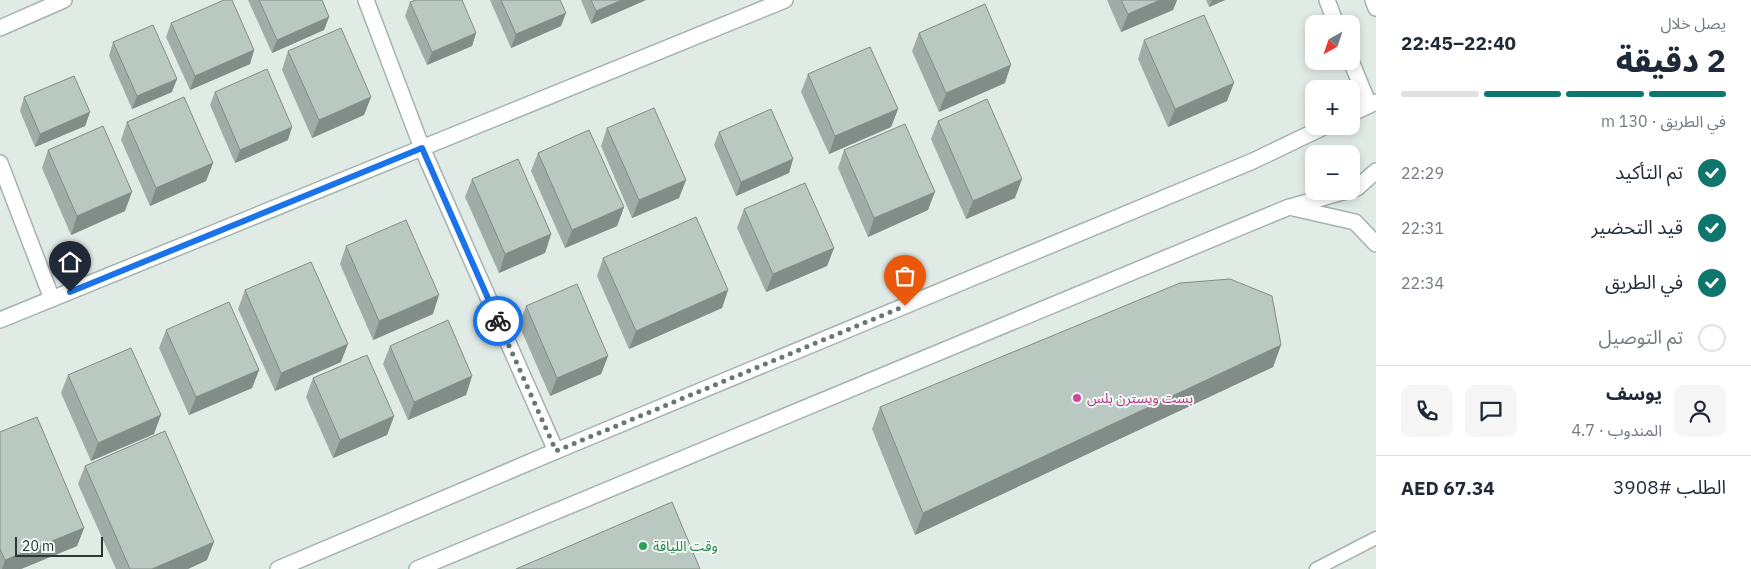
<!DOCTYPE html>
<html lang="ar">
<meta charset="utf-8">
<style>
body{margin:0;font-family:"IBM Plex Sans","Noto Sans Arabic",sans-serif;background:#f6f6f7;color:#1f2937;direction:rtl;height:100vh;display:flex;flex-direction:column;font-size:19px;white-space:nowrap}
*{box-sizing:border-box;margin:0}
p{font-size:16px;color:#747a83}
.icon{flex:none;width:28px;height:28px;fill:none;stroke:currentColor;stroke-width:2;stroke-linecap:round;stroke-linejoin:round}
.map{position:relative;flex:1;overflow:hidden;direction:ltr}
.panel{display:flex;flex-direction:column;background:#fff;width:375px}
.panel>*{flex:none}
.needle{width:32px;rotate:220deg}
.fabs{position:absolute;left:1305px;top:15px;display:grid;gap:10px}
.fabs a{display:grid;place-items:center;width:55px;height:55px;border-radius:10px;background:#fff;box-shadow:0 2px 8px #0003;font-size:25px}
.scale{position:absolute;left:15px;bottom:12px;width:88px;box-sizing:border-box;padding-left:5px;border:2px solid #223b33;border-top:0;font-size:14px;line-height:18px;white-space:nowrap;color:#223b33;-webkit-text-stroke:4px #f1f8f4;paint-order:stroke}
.pin{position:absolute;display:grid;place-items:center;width:42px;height:42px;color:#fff;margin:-51px -21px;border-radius:50% 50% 50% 0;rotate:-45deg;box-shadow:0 0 5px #0007}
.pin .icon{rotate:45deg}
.courier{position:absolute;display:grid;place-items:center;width:50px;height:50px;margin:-25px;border:4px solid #1a73e8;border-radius:50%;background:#fff;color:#222;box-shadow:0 1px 6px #0007}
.summary em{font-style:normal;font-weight:800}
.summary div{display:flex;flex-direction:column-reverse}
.summary{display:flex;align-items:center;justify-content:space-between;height:85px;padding:0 25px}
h1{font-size:32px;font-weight:800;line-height:38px}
.bar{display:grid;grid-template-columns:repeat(4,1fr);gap:8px 5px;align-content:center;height:60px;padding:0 25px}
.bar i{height:6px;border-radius:4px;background:#e0e1e3}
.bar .on{background:#0f766e}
.bar p{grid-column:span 4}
.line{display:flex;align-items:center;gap:12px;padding:0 25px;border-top:1px solid #e0e1e3}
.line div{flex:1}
.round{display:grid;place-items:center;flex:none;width:52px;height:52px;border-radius:10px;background:#f6f6f7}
ol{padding:0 25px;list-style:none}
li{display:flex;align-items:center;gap:15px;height:55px}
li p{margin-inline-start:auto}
li .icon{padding:5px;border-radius:50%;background:#0f766e;color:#fff;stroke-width:4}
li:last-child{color:#747a83}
li i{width:28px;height:28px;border:2px solid #e0e1e3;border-radius:50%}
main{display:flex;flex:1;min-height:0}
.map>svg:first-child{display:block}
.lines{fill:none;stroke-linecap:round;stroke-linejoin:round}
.service-casing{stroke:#a4b3ad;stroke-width:15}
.minor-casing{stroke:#a4b3ad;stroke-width:18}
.tertiary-casing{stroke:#a4b3ad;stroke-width:18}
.service{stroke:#fff;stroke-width:12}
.minor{stroke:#fff;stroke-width:15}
.tertiary{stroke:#fff;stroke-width:15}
.wall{fill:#a0aca7}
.shaded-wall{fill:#828c88}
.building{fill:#bac8c2;stroke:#828c88}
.done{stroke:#657972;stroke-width:5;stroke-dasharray:0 9}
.route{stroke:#1a73e8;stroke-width:6}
.hotel-dot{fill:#d1479c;stroke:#f1f8f4;stroke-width:2}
.leisure-dot{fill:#2e9e5b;stroke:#f1f8f4;stroke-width:2}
.labels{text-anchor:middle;stroke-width:4;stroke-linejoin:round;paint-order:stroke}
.hotel-label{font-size:14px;fill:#b23c85;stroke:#f1f8f4;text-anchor:start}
.leisure-label{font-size:14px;fill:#27864d;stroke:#f1f8f4;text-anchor:start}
</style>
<main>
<section class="panel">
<div class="summary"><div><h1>2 دقيقة</h1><p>يصل خلال</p></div><em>22:40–22:45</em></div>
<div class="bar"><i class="on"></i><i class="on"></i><i class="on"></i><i></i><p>في الطريق · 130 m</p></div>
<ol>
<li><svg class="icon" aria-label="check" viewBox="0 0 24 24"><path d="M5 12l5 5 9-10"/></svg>تم التأكيد<p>22:29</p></li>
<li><svg class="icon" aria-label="check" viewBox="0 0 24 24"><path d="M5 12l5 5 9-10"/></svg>قيد التحضير<p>22:31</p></li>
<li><svg class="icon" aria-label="check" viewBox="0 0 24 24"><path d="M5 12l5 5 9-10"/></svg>في الطريق<p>22:34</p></li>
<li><i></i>تم التوصيل</li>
</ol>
<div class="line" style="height:90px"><a class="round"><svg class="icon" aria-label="person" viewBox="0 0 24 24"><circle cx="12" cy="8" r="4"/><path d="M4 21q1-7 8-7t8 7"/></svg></a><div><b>يوسف</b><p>المندوب · 4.7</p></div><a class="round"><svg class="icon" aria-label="chat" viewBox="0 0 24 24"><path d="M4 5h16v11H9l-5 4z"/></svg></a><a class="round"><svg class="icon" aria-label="phone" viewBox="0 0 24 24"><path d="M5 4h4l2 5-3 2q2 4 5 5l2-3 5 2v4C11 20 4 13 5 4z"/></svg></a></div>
<div class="line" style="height:65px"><div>الطلب #3908</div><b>AED 67.34</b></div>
</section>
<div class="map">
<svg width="1376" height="569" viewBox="0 0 1376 569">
<rect width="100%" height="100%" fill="#e1ebe6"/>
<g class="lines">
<g class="service-casing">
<path id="service" d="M 1316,569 L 1376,538"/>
</g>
<g class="minor-casing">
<path id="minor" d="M 366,0 L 422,148 L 556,451
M 0,28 L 64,0
M 0,163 L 52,299
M 0,320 L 785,0"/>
</g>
<g class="tertiary-casing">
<path id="tertiary" d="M 1327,0 L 1336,24
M 1373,0 L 1376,8
M 1351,61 L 1369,105
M 1351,114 L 1376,102
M 1351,190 L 1357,188 L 1376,171
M 1290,207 L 1346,191
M 278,569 L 556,451 L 1253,161 L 1326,126
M 417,569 L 1289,207 L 1355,222 L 1376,244"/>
</g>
<use href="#service" class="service"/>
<use href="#minor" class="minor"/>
<use href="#tertiary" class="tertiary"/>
</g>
<path class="wall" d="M 248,0 L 322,0 L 329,17 L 324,30 L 272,53 Z
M 490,0 L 560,0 L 561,26 L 511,48 Z
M 581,0 L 646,0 L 591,24 Z
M 1107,0 L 1177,0 L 1173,10 L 1121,32 Z
M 1206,0 L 1225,0 L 1209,7 Z
M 410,2 L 476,33 L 472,46 L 427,65 L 405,16 Z
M 171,23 L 254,50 L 250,64 L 190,90 L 166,37 Z
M 919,33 L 1005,83 L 939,112 L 912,51 Z
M 1144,40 L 1227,101 L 1168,127 L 1138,59 Z
M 113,42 L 172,92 L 132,109 L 109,56 Z
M 288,51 L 371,97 L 364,115 L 312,138 L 282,70 Z
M 808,74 L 898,109 L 891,127 L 829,154 L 801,92 Z
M 215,92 L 288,140 L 235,163 L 210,105 Z
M 24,97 L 90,112 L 85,126 L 35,147 L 20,111 Z
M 938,121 L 1015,198 L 966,219 L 931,139 Z
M 127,122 L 213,163 L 206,181 L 150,206 L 121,140 Z
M 607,128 L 686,180 L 679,198 L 632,218 L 601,146 Z
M 719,132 L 793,159 L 789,173 L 736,196 L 714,145 Z
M 48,150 L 125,211 L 71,235 L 42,168 Z
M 844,150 L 928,210 L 868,237 L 838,168 Z
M 538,153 L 624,207 L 617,226 L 565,248 L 531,171 Z
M 472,179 L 551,234 L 545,253 L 499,273 L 465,197 Z
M 744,209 L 834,248 L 827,266 L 766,292 L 737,228 Z
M 346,246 L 433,314 L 373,340 L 340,264 Z
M 603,258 L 728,290 L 722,308 L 629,349 L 597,276 Z
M 245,290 L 341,362 L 275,391 L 238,309 Z
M 526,306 L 608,356 L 601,374 L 550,396 L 519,325 Z
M 166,330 L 259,370 L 252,388 L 189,415 L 159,348 Z
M 1281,345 L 1273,367 L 915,535 L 872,429 L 880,407 Z
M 390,346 L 472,376 L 466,395 L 408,420 L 383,364 Z
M 68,375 L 154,434 L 91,461 L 61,393 Z
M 313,378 L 394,416 L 387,435 L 333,458 L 306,397 Z
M 0,432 L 84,528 L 77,546 L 21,569 L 0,569 Z
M 85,466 L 207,560 L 188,569 L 116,569 L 78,484 Z"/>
<path class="shaded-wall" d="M 622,0 L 646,0 L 591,24 L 596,11 Z
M 1160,0 L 1177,0 L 1173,10 L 1121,32 L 1128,14 Z
M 1212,0 L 1225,0 L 1209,7 Z
M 566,13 L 561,26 L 511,48 L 516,34 Z
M 329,17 L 324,30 L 272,53 L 277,40 Z
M 476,33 L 472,46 L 427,65 L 432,52 Z
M 254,50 L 250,64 L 190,90 L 195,76 Z
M 1011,65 L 1005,83 L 939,112 L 946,93 Z
M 177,79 L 172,92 L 132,109 L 137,96 Z
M 1234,83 L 1227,101 L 1168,127 L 1175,109 Z
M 371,97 L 364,115 L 312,138 L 319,120 Z
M 898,109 L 891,127 L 829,154 L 835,136 Z
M 90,112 L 85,126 L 35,147 L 40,134 Z
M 292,127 L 288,140 L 235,163 L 240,150 Z
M 793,159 L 789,173 L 736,196 L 741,182 Z
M 213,163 L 206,181 L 150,206 L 156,188 Z
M 1022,179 L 1015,198 L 966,219 L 973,201 Z
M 686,180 L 679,198 L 632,218 L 639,200 Z
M 132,192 L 125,211 L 71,235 L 77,216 Z
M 935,192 L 928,210 L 868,237 L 874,218 Z
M 624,207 L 617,226 L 565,248 L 572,230 Z
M 551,234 L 545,253 L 499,273 L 505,254 Z
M 834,248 L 827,266 L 766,292 L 773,274 Z
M 728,290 L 722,308 L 629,349 L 636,331 Z
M 439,295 L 433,314 L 373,340 L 379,321 Z
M 348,344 L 341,362 L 275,391 L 281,373 Z
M 1281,345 L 1273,367 L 915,535 L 923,513 Z
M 608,356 L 601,374 L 550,396 L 557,378 Z
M 259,370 L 252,388 L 189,415 L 196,397 Z
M 472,376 L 466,395 L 408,420 L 414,402 Z
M 161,415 L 154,434 L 91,461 L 98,443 Z
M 394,416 L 387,435 L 333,458 L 340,440 Z
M 84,528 L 77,546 L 21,569 L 2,569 L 5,560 Z
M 214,542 L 207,560 L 188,569 L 152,569 Z"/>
<path class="building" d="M 224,0 L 232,0 L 254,50 L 195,76 L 171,23 Z
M 259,0 L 322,0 L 329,17 L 277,40 Z
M 416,0 L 462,0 L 476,33 L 432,52 L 410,2 Z
M 501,0 L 560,0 L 566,13 L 516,34 Z
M 591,0 L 622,0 L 596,11 Z
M 1121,0 L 1160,0 L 1128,14 Z
M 985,4 L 1011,65 L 946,93 L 919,33 Z
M 1204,15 L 1234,83 L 1175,109 L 1144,40 Z
M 153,25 L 177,79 L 137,96 L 113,42 Z
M 341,28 L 371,97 L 319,120 L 288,51 Z
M 870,47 L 898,109 L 835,136 L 808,74 Z
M 267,69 L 292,127 L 240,150 L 215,92 Z
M 74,76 L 90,112 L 40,134 L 24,97 Z
M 184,97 L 213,163 L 156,188 L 127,122 Z
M 987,99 L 1022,179 L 973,201 L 938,121 Z
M 654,108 L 686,180 L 639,200 L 607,128 Z
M 771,109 L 793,159 L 741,182 L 719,132 Z
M 905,124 L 935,192 L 874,218 L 844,150 Z
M 103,126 L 132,192 L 77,216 L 48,150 Z
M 589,130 L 624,207 L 572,230 L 538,153 Z
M 518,159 L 551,234 L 505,254 L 472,179 Z
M 805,183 L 834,248 L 773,274 L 744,209 Z
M 696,217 L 728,290 L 636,331 L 603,258 Z
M 406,220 L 439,295 L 379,321 L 346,246 Z
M 311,262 L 348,344 L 281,373 L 245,290 Z
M 1230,279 L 1272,296 L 1281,345 L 923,513 L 880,407 L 1180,283 Z
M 577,284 L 608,356 L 557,378 L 526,306 Z
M 229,302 L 259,370 L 196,397 L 166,330 Z
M 448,320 L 472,376 L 414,402 L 390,346 Z
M 131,348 L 161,415 L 98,443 L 68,375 Z
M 367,355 L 394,416 L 340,440 L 313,378 Z
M 37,417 L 84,528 L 5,560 L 0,549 L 0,432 Z
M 165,431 L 214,542 L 152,569 L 130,569 L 85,466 Z
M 672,502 L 700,569 L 516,569 Z"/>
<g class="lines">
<path class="done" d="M 498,321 L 556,451 L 905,306"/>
<path class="route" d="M 70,292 L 422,148 L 498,321"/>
</g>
<circle class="hotel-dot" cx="1077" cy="398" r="5"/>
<circle class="leisure-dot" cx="643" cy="546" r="5"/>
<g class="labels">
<g class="hotel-label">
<text x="1087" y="403">بست ويسترن بلس</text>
</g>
<g class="leisure-label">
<text x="653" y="551">وقت اللياقة</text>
</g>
</g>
</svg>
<div class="fabs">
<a><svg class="needle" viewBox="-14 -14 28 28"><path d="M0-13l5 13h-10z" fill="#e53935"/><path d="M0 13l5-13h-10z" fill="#747a83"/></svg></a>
<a>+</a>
<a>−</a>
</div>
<div class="scale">20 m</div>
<div class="pin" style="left:905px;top:306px;background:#ea580c"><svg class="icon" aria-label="bag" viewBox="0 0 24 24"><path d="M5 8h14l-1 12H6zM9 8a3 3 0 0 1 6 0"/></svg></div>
<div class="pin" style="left:70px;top:292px;background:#1f2937"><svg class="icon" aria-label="home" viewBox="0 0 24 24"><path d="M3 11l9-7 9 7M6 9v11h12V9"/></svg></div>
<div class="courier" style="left:498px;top:321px"><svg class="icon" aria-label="bike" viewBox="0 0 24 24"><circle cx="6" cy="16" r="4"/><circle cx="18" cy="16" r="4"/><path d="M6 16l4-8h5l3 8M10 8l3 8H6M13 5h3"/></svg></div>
</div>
</main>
